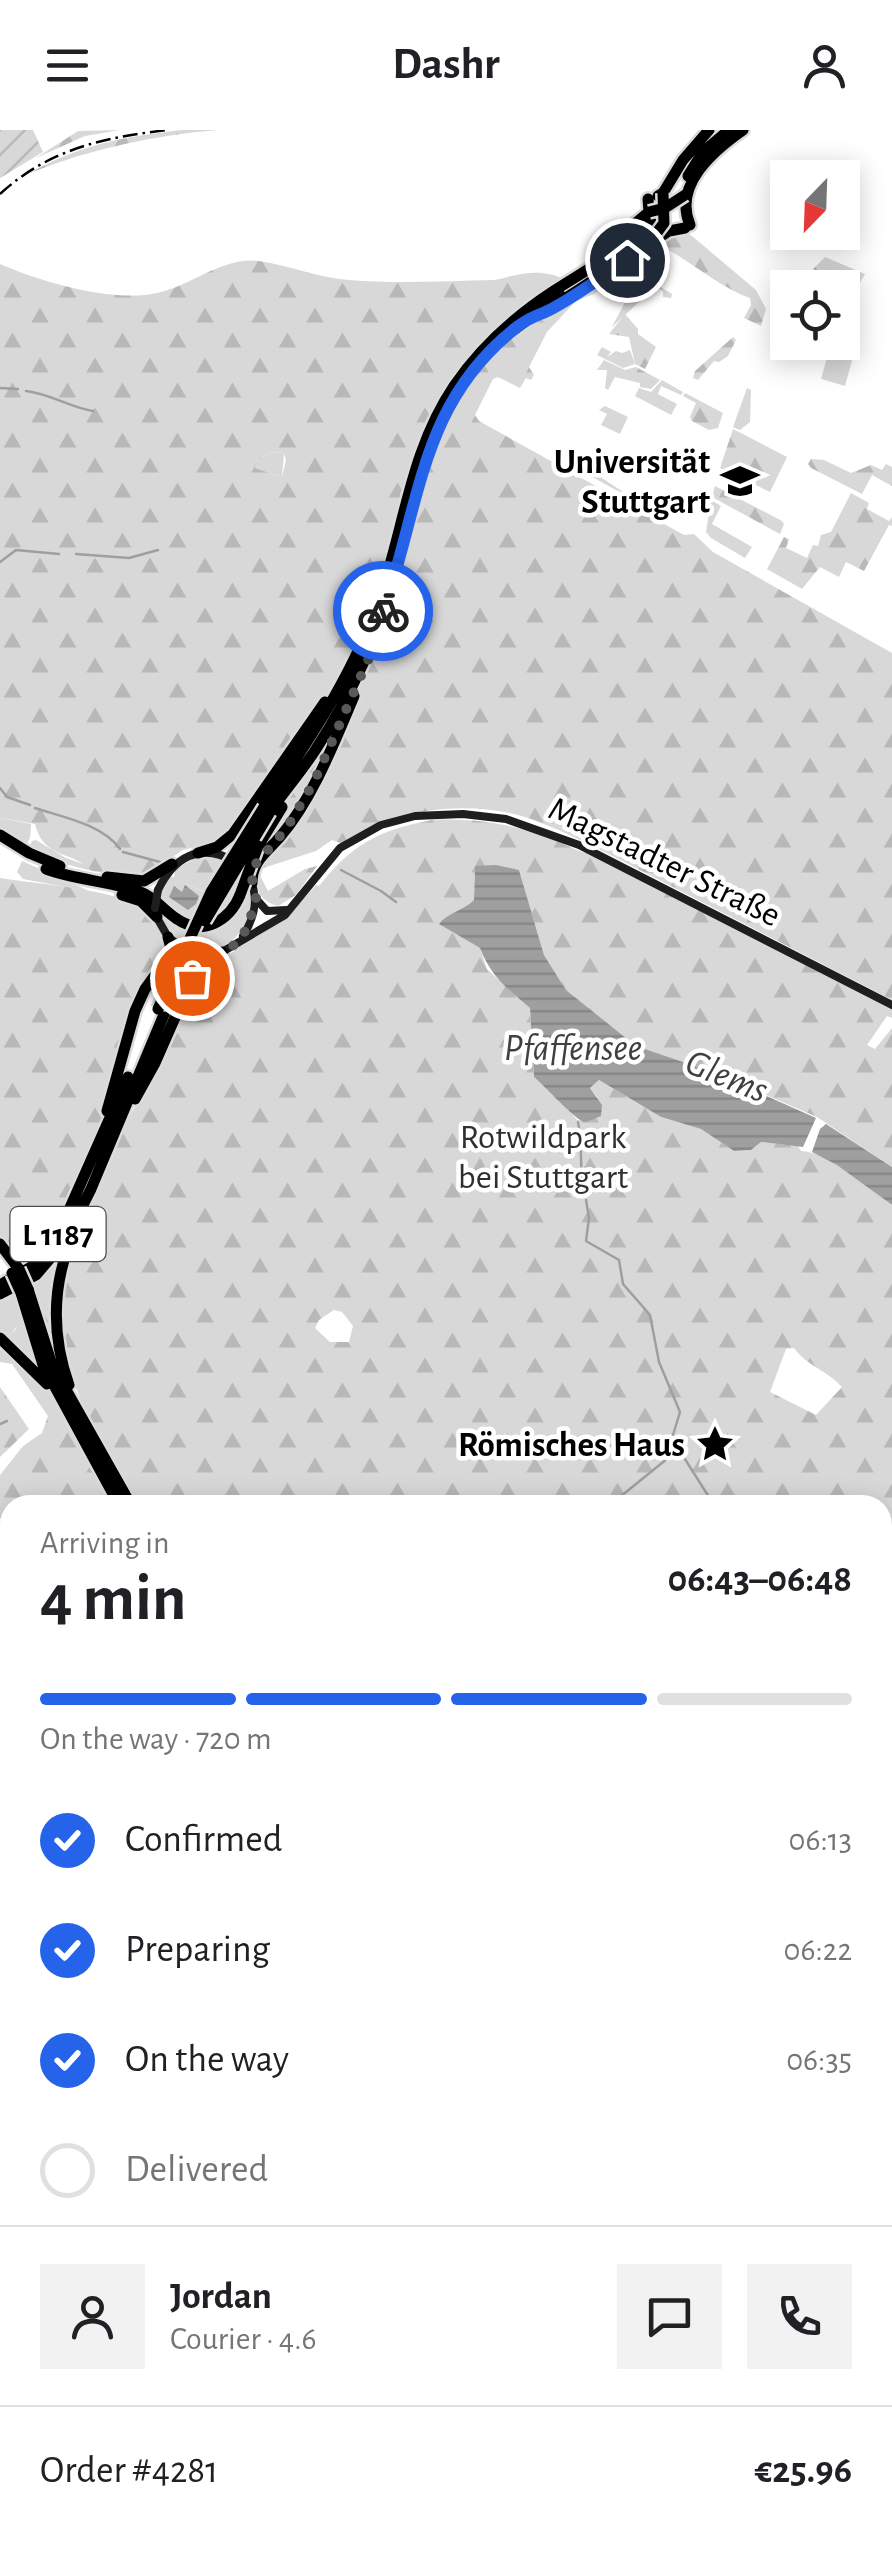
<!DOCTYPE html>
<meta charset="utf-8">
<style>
body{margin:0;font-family:"Alegreya Sans",sans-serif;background:#f2f2f2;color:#202124;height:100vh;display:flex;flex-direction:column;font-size:38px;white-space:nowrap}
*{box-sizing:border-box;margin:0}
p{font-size:32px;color:#757577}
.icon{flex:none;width:55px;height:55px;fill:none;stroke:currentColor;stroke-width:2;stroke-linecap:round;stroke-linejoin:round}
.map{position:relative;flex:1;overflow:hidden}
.panel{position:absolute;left:0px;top:1365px;width:892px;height:1062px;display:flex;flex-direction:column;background:#fff;border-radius:30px 30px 0 0;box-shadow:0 5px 25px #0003}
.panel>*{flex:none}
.needle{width:65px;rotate:203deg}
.buttons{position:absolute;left:770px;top:30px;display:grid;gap:20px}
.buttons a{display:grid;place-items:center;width:90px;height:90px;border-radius:0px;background:#fff;box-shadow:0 5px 25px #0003;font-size:50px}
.pin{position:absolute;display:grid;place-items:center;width:85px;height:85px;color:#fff;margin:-42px;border:5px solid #fff;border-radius:50%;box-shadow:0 2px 10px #0007}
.courier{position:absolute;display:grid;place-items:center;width:100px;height:100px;margin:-50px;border:8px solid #2563eb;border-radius:50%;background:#fff;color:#222;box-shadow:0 2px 12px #0007}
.head em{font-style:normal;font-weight:700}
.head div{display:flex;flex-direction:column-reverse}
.head{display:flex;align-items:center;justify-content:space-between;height:170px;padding:0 40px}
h1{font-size:65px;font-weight:700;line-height:75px}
.bar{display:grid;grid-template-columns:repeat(4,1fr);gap:15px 10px;align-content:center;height:120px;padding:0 40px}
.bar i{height:12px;border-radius:8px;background:#e0e0e0}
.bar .current{background:#2563eb}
.bar p{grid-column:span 4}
.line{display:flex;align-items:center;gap:25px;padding:0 40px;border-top:2px solid #e0e0e0}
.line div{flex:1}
.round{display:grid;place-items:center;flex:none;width:105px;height:105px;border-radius:0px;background:#f2f2f2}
ol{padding:0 40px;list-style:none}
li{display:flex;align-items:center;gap:30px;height:110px}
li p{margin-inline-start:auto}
li .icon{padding:10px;border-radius:50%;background:#2563eb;color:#fff;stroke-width:4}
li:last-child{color:#757577}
li i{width:55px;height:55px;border:5px solid #e0e0e0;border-radius:50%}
header{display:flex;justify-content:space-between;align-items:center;height:130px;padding:0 40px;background:#fff;font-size:45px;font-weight:700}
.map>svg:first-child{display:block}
.green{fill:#d8d8d8}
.forest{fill:url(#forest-firs);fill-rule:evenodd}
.garden{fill:url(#garden-furrows)}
.water{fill:url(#water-rules)}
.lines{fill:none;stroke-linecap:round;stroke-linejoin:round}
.stream{stroke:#9f9f9f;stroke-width:2.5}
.highway-casing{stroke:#dbdbdb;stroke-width:16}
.secondary{stroke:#1e1e1e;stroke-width:8}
.highway{stroke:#000;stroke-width:11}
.rail{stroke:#000;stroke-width:2.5;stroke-dasharray:15 5 2.5 5;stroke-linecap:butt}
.highway-bridge-casing{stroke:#dbdbdb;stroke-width:16;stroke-linecap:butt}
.secondary-bridge{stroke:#1e1e1e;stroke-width:8}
.highway-bridge{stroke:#000;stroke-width:11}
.done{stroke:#595959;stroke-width:10;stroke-dasharray:0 18}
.route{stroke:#2563eb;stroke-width:12}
.labels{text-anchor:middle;stroke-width:9;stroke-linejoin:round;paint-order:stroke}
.shield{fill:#fff;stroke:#4c4c4c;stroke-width:2.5}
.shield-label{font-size:32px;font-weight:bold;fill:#000}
.poi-label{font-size:35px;font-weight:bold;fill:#000;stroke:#fff;text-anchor:end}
.street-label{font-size:35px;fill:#000;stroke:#fff}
.park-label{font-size:35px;fill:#2f2f2f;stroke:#fff}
.water-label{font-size:38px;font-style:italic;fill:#404040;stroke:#fff}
</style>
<header><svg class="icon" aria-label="menu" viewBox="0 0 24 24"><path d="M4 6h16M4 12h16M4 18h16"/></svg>Dashr<svg class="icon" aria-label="person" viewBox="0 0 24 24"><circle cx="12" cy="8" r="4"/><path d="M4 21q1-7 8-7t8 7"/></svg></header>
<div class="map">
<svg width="892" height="2426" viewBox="0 0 892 2426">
<defs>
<pattern id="forest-firs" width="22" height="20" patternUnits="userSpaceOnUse" patternTransform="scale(2.5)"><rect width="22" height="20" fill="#d8d8d8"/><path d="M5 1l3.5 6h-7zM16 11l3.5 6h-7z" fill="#b8b8b8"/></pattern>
<pattern id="garden-furrows" width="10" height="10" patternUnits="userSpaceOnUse" patternTransform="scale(2.5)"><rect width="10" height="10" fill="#d8d8d8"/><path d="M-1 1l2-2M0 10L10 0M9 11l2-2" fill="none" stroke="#b8b8b8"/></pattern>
<pattern id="water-rules" width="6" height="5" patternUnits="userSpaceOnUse" patternTransform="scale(2.5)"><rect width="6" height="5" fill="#9f9f9f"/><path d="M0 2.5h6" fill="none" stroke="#878787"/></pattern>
</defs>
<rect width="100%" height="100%" fill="#fff"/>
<path class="green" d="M 649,153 L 654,153 L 672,164 L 671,168 L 663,167 L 663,161 L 655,157 L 612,197 L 626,170 Z
M 843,212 L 856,216 L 845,256 L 821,249 L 831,213 Z
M 602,217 L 611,222 L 607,227 L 616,221 L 622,223 L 630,220 L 635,234 L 623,238 L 597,225 Z
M 662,250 L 683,262 L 681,265 L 661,256 L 658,264 L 677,274 L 671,285 L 635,266 L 639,258 L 651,262 Z
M 747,258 L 751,260 L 750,292 L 740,300 L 733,297 Z
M 272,322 L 284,323 L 282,347 L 255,338 L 258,330 Z
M 608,333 L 602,348 L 640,373 L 579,340 L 582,334 L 601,344 Z
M 711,370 L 721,376 L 712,394 L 752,417 L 745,428 L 711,408 L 706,402 Z
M 0,688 L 31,694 L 30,708 L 25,717 L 0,702 Z
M 36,710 L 66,728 L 89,736 L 92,741 L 61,733 L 28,719 L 32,711 Z
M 22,731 L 87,760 L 87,761 L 23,749 L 17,742 Z
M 236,737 L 243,744 C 221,797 206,807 160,769 L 160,761 L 169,745 L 206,763 Z
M 248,752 C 263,794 222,838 180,812 C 170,805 166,795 160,786 L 160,781 L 211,799 Z
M 16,1161 L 45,1246 L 0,1205 L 0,1200 L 9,1206 L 16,1199 L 20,1178 L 8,1169 L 0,1172 L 0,1167 Z"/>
<path class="forest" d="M 120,0 L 85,6 L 36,28 L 78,1 Z
M 182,0 L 219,0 C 153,5 91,19 30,43 C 82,14 123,7 182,0 Z
M 670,102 L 686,102 L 692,106 L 756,160 L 766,179 L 761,196 L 744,188 L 751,175 L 750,168 C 719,157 696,135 667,119 L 647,147 L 635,138 L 594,164 L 576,171 L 547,202 L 529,237 L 534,245 L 531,250 L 526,248 L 520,258 L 498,247 L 493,249 L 475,285 L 479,291 L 684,405 L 694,404 L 713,422 L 892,523 L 892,870 L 591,715 C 567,704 543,692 518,685 C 460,670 391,680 343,714 L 332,710 L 316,721 L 254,741 L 225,705 L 215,712 L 183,720 L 144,746 L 92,741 C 72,720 44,730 35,694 L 0,688 L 0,134 C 41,152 113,173 157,163 C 192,156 221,127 259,131 C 289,135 318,148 349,150 C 397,154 447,151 495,150 C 535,140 550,138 584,160 ZM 272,322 L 284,323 L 286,330 L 282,347 L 255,338 L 258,330 Z
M 825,127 L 865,144 L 856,160 L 813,139 Z
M 625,184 L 638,199 L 638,204 L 656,217 L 645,239 L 635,234 L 629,207 L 609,204 Z
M 733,207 L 736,210 L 728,226 L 719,232 L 714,231 L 698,250 L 693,248 L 695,241 Z
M 604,230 L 625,240 L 636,237 L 660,250 L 651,259 L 640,257 L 640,253 L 615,247 L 608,260 L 605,258 L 607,240 L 597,240 Z
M 685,263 L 723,283 L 718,298 L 709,300 L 692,291 L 690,287 L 696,273 L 683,266 Z
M 605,276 L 628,287 L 620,304 L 601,295 L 607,284 L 599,280 Z
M 733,299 L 787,327 L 770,362 L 720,338 Z
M 811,329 L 824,330 L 851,343 L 871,335 L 882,340 L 886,334 L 892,337 L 892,356 L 872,345 L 862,364 L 811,338 L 808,334 Z
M 715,356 L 782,391 L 784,394 L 780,404 L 712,367 Z
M 851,363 L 869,373 L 867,379 L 889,391 L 892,387 L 892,396 L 889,395 L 864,441 L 846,432 L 839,447 L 820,437 L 802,459 L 767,439 L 784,407 L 789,409 L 786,418 L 807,428 L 813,415 L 818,416 L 821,405 L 831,402 Z
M 432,690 C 470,688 508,693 545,706 C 561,711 574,721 588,723 L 892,878 L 892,888 L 887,886 L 867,915 L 875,919 L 892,898 L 892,1037 L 817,987 L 734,951 L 636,916 L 566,860 L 544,825 L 519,740 L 475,736 L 474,770 C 463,781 451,784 440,794 L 480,818 L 487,839 L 530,878 L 534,947 L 553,962 L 578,991 L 598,968 L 590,958 L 599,950 L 661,987 L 701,999 L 734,1021 L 751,1020 L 761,1012 L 798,1016 L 801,1021 C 834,1023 865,1057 892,1075 L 892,1765 L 883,1769 L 882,1375 L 137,1375 L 85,1282 L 63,1223 L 61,1160 L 73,1113 L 120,1004 L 148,953 L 202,837 L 233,822 L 256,804 L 285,789 L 316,755 L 319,756 C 352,714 379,700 432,690 ZM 334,1180 L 342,1182 L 353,1196 L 349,1212 L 330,1212 L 315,1198 L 319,1190 ZM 794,1218 C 808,1237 827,1240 842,1257 L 816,1285 L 770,1262 L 786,1219 ZM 719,1301 L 727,1308 L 724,1313 L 727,1316 L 724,1322 L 706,1322 L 706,1307 Z
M 208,726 L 225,730 L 207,763 L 174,748 L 175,739 L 195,728 Z
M 317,736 L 296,765 L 278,776 C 261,772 253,759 258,742 L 268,761 L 305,739 Z
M 0,748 C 35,754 119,759 145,780 C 156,788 165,806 167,820 L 138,860 L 129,882 L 100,997 L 51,1109 L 23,1138 L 0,1109 Z
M 66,1114 L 58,1140 L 64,1252 L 29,1153 Z
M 8,1169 L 17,1171 C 23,1185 19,1197 9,1206 L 0,1200 L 0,1172 Z
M 0,1215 L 38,1247 L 50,1263 L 112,1375 L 10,1375 L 10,1389 L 0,1388 L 0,1345 L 23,1316 L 42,1303 L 48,1286 L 12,1234 L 0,1232 Z
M 0,1257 L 29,1299 L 0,1327 Z
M 0,1399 L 10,1399 L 10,2144 L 0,2141 Z
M 892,1793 L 892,2094 L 882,2091 L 882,1796 Z
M 10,2150 L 10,2366 L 0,2357 L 0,2153 Z
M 892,2163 L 892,2426 L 733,2426 L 728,2418 L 882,2418 L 882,2164 Z
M 0,2370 L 10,2379 L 10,2418 L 50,2418 L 58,2426 L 0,2426 Z
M 61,2418 L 697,2418 L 701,2426 L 70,2426 Z"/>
<path class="garden" d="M 0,0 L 33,0 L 43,22 L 0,48 Z"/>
<path class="water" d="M 496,735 L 519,740 L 544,825 L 566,860 L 636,916 L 712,942 L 816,988 L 803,1017 L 761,1012 L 751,1020 L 734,1021 L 701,999 L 661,987 L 599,950 L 590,958 L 602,975 L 601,986 C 599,987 587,992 585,992 C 578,993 543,954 534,947 L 530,878 C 507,858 491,847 480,818 L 439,794 C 447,783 463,781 474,770 L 475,736 Z
M 185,755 L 199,766 L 196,774 L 188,780 L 169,767 L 174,756 L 182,762 Z
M 826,994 L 892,1037 L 892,1075 L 837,1035 L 812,1022 L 820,999 Z"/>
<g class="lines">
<path class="stream" d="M 0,258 L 18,259
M 26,261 C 51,264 69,277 93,281
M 76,424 L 129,428 L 158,420
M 0,432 L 16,420 L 59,424
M 0,658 L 7,667 L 30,675
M 35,678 C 62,687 102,694 120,719
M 123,722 L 160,732
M 341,740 L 381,761 L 396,772
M 578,992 C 583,1016 579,1039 584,1064
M 586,1070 L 589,1088 L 586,1111 L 619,1130 L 623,1154 L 650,1185 L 659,1232 L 680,1282 L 673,1305 L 677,1314
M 0,1294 L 7,1291
M 678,1318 L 714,1375
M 610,1375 L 678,1320
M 0,1833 L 10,1832"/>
<g class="highway-casing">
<path id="highway" d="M 688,46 L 703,22 L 729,0
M 658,66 L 663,63 L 683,30 L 709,0
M 690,95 C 673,55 713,21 743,0
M 599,124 L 649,82 L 648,69
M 555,175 L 669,101 L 685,98
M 515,199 L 560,165
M 264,677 C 307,613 349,551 376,479 C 404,404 408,324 454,256 C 480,218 514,187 552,162 C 589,138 628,118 656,85
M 270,682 C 285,660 302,641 316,619 C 350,567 380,504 395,443
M 0,705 L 29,723 L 60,736
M 258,716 L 282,677
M 198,723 L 217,717 L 233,704 L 325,572
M 46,739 C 76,750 108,751 138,761 C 155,767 163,780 177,789 C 203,807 230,790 240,765
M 107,747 L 144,751 L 172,734
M 252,753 C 252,731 266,723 280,707 C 313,668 334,613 354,566
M 122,765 L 141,771 L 157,787
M 135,969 L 155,933 L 195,842 L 206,829 L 222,822
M 107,981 L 135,881 L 145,859 L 172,822 L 168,807
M 0,1114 L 19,1139
M 0,1155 L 31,1137 L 57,1107 L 128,947
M 28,1159 L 52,1235 L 131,1375
M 21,1163 L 43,1235 L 119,1375
M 0,1164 L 36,1145 L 65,1111 L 91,1059 L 165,882
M 0,1208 L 47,1254
M 69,1255 C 52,1207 52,1159 70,1112
M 706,2418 L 711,2426
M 724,2418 L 730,2426"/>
</g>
<path class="secondary" d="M 158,760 C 174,727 200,712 234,731
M 257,770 L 267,781 L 287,780
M 156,786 L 168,807 L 183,818 L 199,823 L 222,822 L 285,785 L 340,718 L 381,695 L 415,686 L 463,684 L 506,689 L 579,715 L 892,875
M 243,806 C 255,787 259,769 250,749"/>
<use href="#highway" class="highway"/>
<path class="rail" d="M 0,64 C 49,19 105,7 168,0"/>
<g class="highway-bridge-casing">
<path id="highway-bridge" d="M 649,82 L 665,78 L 685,65
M 649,113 L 664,93 L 663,63
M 240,765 L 258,716
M 205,791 L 270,682
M 158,879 L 211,762 L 264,677
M 19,1139 L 28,1159
M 12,1143 L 21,1163"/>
</g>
<path class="secondary-bridge" d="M 155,778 L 158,760"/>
<use href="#highway-bridge" class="highway-bridge"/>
</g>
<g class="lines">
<path class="done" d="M 192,848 L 204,831 L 236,814 L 248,797 L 256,768 L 252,749 L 254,736 L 286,699 L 314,652 L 372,521 L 383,481"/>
<path class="route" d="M 383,481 C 421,375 419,273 517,197 C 526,190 535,186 543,183 C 567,173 604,145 627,130"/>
</g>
<defs>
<g id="university-bare" transform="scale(3)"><path d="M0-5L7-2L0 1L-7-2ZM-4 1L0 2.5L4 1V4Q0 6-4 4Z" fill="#000" stroke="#fff" stroke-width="2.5" paint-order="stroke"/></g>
<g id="sight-bare" transform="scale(3)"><path d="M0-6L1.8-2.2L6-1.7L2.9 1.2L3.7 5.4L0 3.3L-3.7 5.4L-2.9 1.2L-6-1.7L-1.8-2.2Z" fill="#000" stroke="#fff" stroke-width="2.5" paint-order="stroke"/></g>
</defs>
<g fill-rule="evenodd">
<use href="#university-bare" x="740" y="351"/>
<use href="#sight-bare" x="715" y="1314"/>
</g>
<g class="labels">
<rect class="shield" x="10.5" y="1077" width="95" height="54" rx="8"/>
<g class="shield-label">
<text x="58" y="1115">L 1187</text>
</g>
<g class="poi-label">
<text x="710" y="343">Universität<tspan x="710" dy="40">Stuttgart</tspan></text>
<text x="685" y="1326">Römisches Haus</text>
</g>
<g class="street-label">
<text transform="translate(665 731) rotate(26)" y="12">Magstadter Straße</text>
</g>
<g class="park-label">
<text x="543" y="1018">Rotwildpark<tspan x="543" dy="40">bei Stuttgart</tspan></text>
</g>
<g class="water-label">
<text x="573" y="930">Pfaffensee</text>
<text transform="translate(727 945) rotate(22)" y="13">Glems</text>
</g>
</g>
</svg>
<div class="buttons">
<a><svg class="needle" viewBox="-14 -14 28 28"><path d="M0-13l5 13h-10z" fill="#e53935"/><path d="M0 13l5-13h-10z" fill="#757577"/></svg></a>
<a><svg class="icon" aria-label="locate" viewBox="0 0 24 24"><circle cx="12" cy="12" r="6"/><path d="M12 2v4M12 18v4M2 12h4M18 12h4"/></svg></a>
</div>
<div class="pin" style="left:192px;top:848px;background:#ea580c"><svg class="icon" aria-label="bag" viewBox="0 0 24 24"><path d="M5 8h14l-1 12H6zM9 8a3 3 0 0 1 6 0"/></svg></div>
<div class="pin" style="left:627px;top:130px;background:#1f2937"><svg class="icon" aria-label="home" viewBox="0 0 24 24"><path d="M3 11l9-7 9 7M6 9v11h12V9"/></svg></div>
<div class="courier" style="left:383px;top:481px"><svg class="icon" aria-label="bike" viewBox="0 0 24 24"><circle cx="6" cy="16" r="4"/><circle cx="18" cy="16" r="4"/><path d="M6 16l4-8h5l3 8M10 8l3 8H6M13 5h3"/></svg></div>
<section class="panel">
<div class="head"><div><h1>4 min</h1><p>Arriving in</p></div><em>06:43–06:48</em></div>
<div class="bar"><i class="current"></i><i class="current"></i><i class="current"></i><i></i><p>On the way · 720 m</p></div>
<ol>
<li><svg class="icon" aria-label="check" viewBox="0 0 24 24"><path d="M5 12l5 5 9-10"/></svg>Confirmed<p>06:13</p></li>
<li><svg class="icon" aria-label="check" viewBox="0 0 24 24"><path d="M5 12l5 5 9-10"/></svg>Preparing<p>06:22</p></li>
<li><svg class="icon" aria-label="check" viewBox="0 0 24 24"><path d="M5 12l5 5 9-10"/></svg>On the way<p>06:35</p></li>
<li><i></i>Delivered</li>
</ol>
<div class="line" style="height:180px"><a class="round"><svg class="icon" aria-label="person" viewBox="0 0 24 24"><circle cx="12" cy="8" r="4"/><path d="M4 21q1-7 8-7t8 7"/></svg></a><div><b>Jordan</b><p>Courier · 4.6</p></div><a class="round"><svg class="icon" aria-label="chat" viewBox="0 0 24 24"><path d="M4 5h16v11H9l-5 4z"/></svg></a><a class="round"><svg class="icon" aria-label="phone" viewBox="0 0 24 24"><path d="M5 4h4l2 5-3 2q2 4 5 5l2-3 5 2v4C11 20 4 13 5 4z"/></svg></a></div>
<div class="line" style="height:130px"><div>Order #4281</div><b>€25.96</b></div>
</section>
</div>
